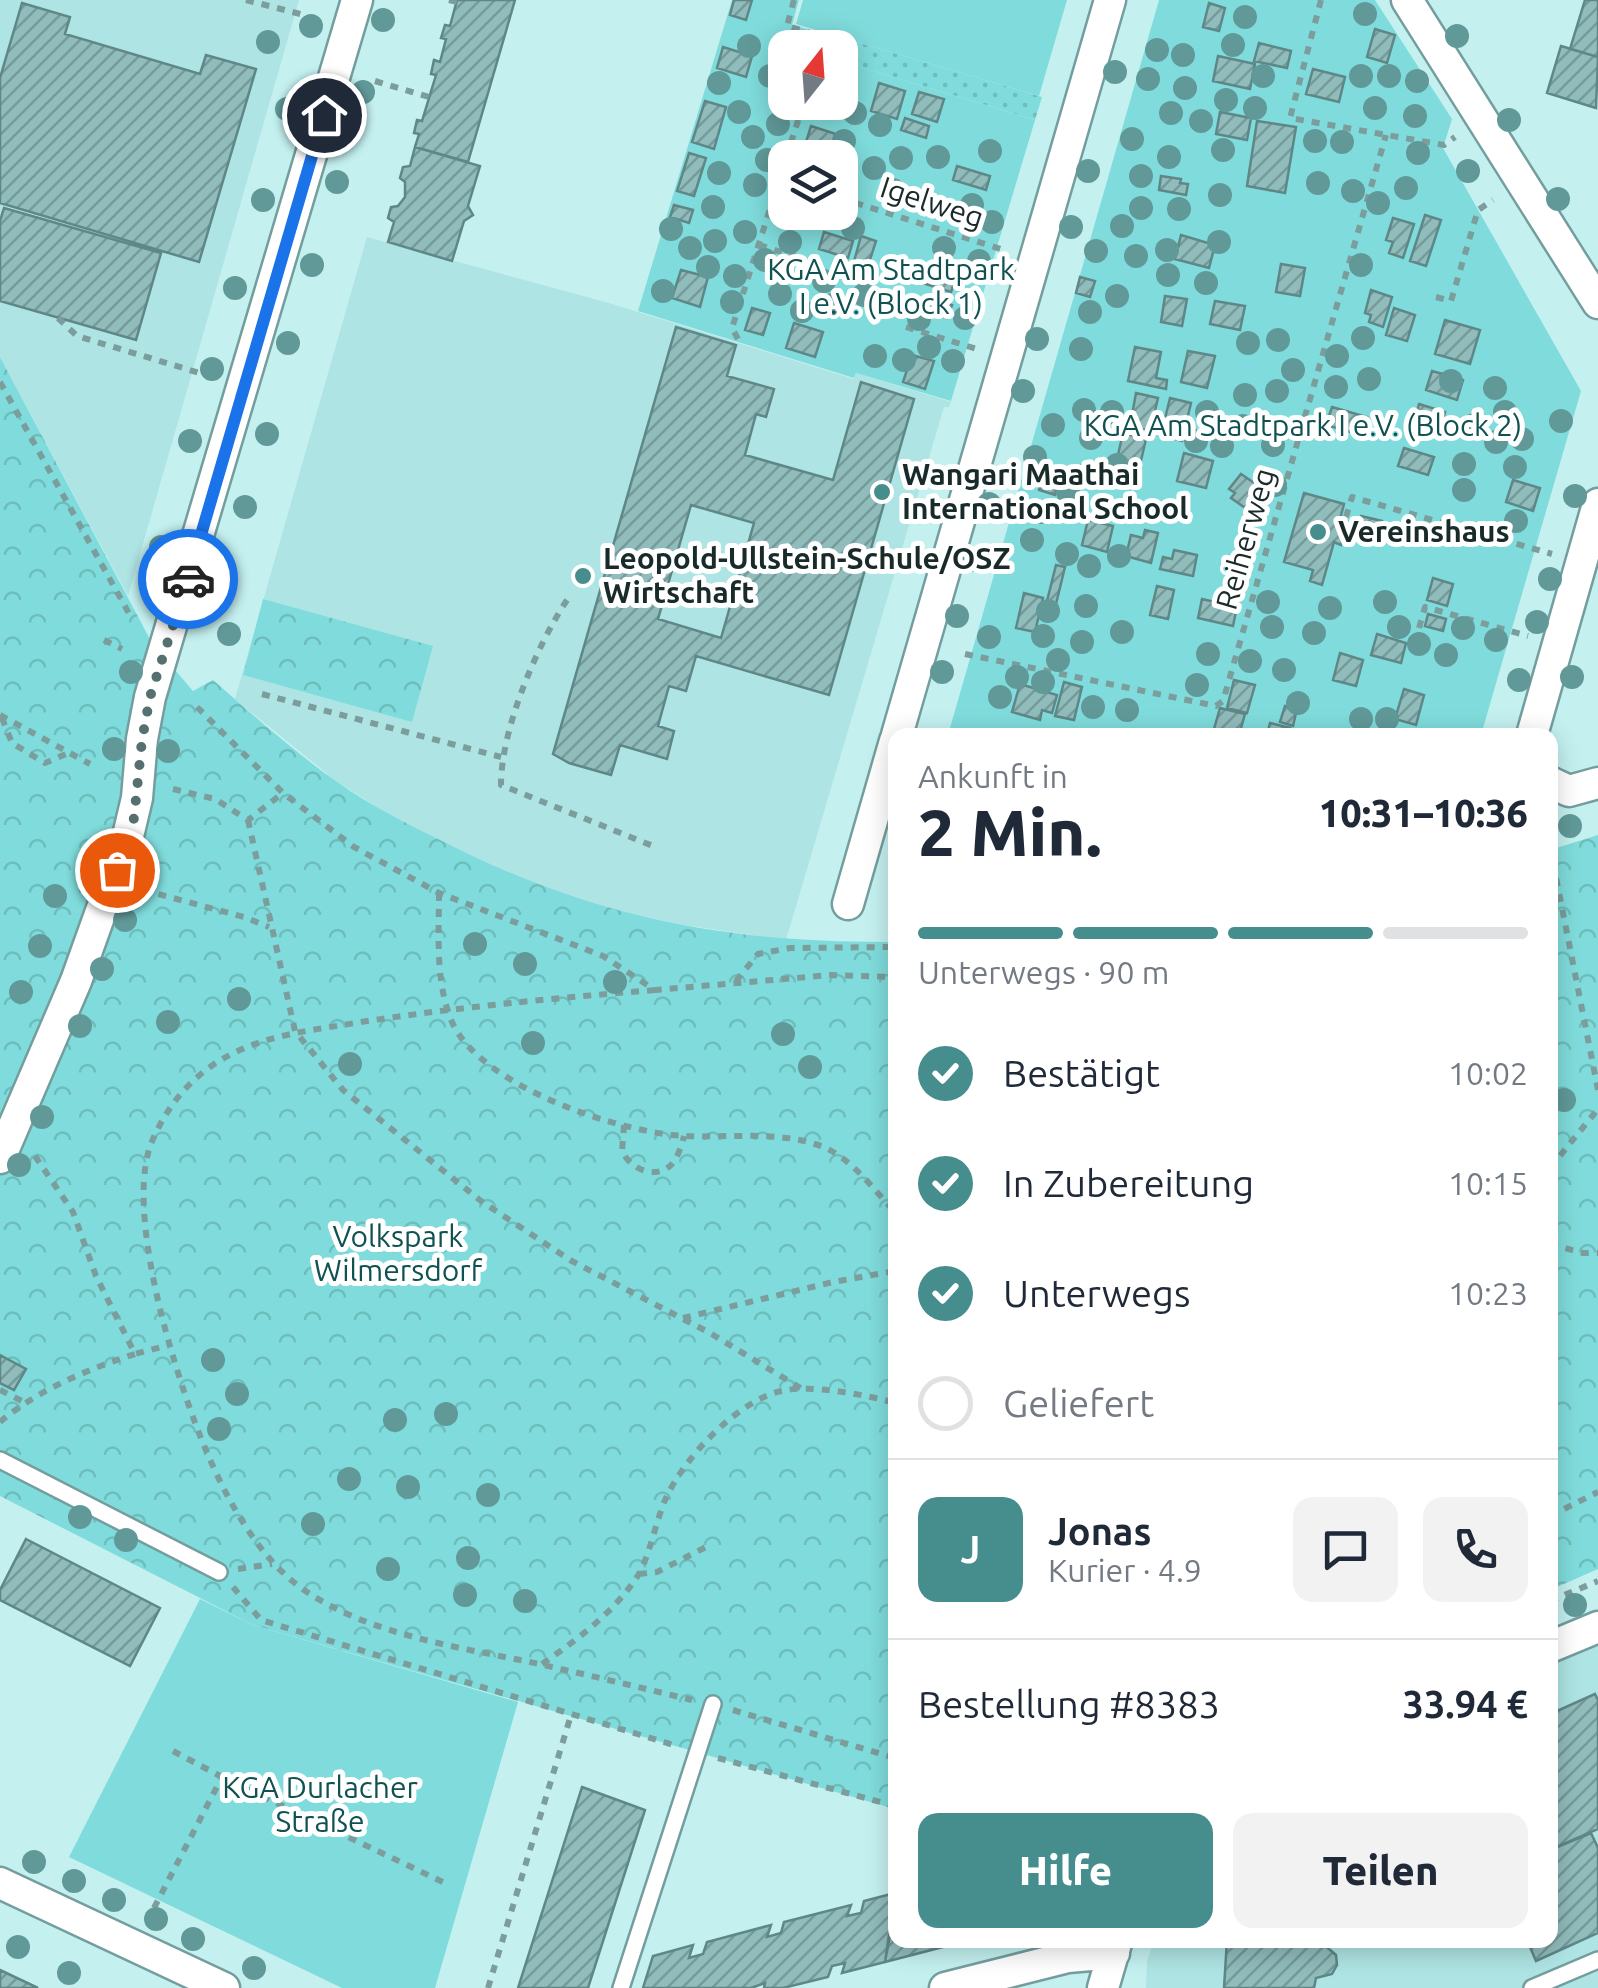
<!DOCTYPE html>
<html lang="de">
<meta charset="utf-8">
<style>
body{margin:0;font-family:Ubuntu,sans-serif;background:#f2f2f3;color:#1f2937;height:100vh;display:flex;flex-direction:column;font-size:38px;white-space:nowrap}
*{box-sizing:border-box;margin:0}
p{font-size:32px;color:#747a83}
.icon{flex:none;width:55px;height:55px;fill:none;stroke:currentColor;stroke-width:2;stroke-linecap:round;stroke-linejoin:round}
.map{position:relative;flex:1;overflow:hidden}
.details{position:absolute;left:888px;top:728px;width:670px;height:1220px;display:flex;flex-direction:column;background:#fff;border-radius:20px;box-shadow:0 5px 25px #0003}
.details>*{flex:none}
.needle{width:65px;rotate:17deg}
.controls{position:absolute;left:768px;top:30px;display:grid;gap:20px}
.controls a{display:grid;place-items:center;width:90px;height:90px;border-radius:20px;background:#fff;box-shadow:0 5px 25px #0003;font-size:50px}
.pin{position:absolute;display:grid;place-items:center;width:85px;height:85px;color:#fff;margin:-42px;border:5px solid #fff;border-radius:50%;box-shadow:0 2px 10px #0007}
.courier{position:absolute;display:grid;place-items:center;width:100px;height:100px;margin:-50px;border:8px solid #1a73e8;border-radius:50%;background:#fff;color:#222;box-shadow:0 2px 12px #0007}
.headline em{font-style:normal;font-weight:800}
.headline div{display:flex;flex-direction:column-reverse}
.headline{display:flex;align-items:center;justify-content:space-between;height:170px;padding:0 30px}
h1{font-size:65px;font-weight:800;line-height:75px}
.bar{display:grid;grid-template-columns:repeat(4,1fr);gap:15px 10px;align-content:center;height:120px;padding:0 30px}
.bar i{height:12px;border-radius:8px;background:#e0e1e3}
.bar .on{background:#468e8e}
.bar p{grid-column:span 4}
.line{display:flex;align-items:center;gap:25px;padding:0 30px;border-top:2px solid #e0e1e3}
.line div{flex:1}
.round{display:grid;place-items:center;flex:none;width:105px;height:105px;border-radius:20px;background:#f2f2f3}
ol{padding:0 30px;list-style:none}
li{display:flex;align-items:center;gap:30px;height:110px}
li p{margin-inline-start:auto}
li .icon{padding:10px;border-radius:50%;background:#468e8e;color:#fff;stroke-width:4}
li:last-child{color:#747a83}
li i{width:55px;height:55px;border:5px solid #e0e1e3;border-radius:50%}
.button{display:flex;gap:20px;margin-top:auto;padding:20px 30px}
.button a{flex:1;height:115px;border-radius:20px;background:#468e8e;color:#fff;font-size:40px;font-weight:800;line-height:115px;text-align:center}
.button a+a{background:#f2f2f3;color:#1f2937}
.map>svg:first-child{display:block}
.built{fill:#afe4e4}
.grass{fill:url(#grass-dots)}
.park{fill:url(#park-crowns)}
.garden{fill:#80dcdc;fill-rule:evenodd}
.building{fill:url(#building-hatch);stroke:#5e8787;stroke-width:2.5;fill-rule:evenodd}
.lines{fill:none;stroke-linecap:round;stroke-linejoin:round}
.lane-casing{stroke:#749e9e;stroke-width:20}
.street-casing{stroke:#749e9e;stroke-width:35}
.path{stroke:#7b9d9c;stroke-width:6;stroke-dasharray:8 8;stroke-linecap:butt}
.lane{stroke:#fff;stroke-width:15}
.street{stroke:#fff;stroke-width:30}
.tree{fill:#619999}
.done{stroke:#55706f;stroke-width:10;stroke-dasharray:0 18}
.route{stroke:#1a73e8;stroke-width:12}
.poi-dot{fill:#468e8e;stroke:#fff;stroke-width:4}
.labels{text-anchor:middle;stroke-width:10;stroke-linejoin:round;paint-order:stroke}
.street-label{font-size:30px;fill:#192a2a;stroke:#fff}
.park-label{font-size:30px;fill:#105151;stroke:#fff}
.poi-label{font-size:30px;font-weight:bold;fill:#192a2a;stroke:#fff;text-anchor:start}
</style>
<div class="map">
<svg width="1598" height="1988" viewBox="0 0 1598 1988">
<defs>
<pattern id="grass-dots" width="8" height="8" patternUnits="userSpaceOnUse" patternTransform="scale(2.5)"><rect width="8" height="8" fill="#80dcdc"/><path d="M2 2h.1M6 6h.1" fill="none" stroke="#6ebdbd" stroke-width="1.8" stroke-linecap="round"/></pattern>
<pattern id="park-crowns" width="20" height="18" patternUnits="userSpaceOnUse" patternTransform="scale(2.5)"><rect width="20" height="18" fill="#80dcdc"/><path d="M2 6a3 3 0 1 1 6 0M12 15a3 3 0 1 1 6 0" fill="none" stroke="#6ebdbd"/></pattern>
<pattern id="building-hatch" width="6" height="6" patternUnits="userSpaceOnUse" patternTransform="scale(2.5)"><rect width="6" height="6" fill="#91bcbc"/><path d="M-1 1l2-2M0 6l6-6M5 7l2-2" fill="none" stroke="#769999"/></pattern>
</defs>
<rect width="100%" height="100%" fill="#c4f1f0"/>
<path class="built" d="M 0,0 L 299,0 L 128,596 L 0,357 Z
M 367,237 L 609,303 L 854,379 L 856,373 L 951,402 L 949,407 L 944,407 L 786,940 L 657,921 L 600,907 L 506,874 L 388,814 L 336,781 L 235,699 Z
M 1598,1644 L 1598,1988 L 1146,1988 L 1147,1961 L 1154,1940 L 1550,1940 L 1550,1664 Z"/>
<path class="grass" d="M 830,34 L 1042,97 L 1035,120 L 840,61 L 840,48 L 826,48 Z"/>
<path class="park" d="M 0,357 L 152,643 L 193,691 L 213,680 C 253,715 293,751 336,781 C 369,805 406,823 442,841 C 593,918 726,943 895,942 L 895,1809 L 253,1625 L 0,1496 Z
M 263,599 L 433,646 L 412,722 L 243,675 Z
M 1598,835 L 1598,1569 L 1550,1590 L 1550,850 Z"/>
<path class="garden" d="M 732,0 L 799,0 L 792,25 L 830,36 L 826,47 L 785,48 L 785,102 L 840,102 L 840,61 L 1035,120 L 951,401 L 856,373 L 854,378 L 638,311 ZM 785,158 L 840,158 L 840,212 L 785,212 Z
M 803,0 L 1067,0 L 1039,96 L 796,24 Z
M 1159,0 L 1375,0 L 1452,119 L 1443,148 L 1581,391 L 1481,735 L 948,735 Z
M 200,1599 L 253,1625 L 518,1702 L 435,1988 L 342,1988 L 69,1857 Z"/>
<path class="building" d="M 457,0 L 515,0 L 468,162 L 415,147 L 419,134 L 414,133 L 417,120 L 422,121 L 436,75 L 431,74 L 434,60 L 440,62 L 446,39 L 441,38 L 445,25 L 450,26 Z
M 734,0 L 752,0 L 746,20 L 730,15 Z
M 1585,0 L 1598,0 L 1598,57 L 1570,49 Z
M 22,3 L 70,17 L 65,34 L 200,74 L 206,55 L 256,69 L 199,262 L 0,203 L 0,78 Z
M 1209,3 L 1225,8 L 1219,31 L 1203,27 Z
M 1375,29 L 1395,35 L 1387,63 L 1367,57 Z
M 1259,43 L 1291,51 L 1287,68 L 1254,61 Z
M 1561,46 L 1598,57 L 1596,108 L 1547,93 Z
M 723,47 L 752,56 L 746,77 L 717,68 Z
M 1218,56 L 1255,64 L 1250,89 L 1213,81 Z
M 1313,69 L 1345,77 L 1339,102 L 1306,94 Z
M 879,83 L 905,91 L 897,119 L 871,111 Z
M 919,92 L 944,99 L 937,122 L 912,114 Z
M 705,101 L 726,107 L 714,149 L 692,142 Z
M 1220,112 L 1251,118 L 1247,140 L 1216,134 Z
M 905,118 L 929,126 L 926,138 L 901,130 Z
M 1257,121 L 1296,127 L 1285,193 L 1247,186 Z
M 811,126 L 836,134 L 828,158 L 801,158 Z
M 415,147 L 480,166 L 468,206 L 473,215 L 464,221 L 452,261 L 388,242 L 394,222 L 388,218 L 391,207 L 398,206 L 405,197 L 405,182 L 400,178 L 403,167 L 410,166 Z
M 689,153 L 706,158 L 694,196 L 677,191 Z
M 957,166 L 990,176 L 986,190 L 953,180 Z
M 1161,176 L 1181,179 L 1180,183 L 1188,184 L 1186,195 L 1159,190 Z
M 674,205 L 693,210 L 689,223 L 670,217 Z
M 4,208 L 161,253 L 136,340 L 0,301 L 0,221 Z
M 1425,215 L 1441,220 L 1426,266 L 1410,261 Z
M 1393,218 L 1414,224 L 1403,258 L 1389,253 L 1393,242 L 1386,240 Z
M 824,232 L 853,241 L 848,258 L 819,249 Z
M 1181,235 L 1215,245 L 1209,268 L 1175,259 Z
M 861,236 L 876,241 L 867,269 L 853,265 Z
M 929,262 L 958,271 L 951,292 L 919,282 L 923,269 L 927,270 Z
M 1281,264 L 1305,268 L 1300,296 L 1276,292 Z
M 681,270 L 708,277 L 700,307 L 672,298 Z
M 1080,277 L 1095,281 L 1090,297 L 1076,293 Z
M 1371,290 L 1392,297 L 1383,327 L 1369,322 L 1371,315 L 1365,313 Z
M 1165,296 L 1187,299 L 1182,326 L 1161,322 Z
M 930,298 L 952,305 L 947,318 L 926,312 Z
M 1215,301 L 1245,306 L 1240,330 L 1210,324 Z
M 752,308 L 770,313 L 763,335 L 745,330 Z
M 1394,308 L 1415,315 L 1407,341 L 1386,335 Z
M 1445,320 L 1480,330 L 1470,364 L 1435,354 Z
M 794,323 L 823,332 L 815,357 L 786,348 Z
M 676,327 L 736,345 L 727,376 L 774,389 L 766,417 L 756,414 L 745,455 L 833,480 L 861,382 L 914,399 L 829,695 L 696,656 L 686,691 L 669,686 L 658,726 L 674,731 L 667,759 L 620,745 L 611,775 L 569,763 L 553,754 ZM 691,505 L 754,523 L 721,638 L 658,619 Z
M 1135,347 L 1161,352 L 1156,378 L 1167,380 L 1166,389 L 1128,381 Z
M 1188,351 L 1215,356 L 1207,388 L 1181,382 Z
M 912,355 L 934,361 L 925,389 L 903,382 Z
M 1432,371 L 1447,375 L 1443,386 L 1454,389 L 1458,378 L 1463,380 L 1457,400 L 1426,390 Z
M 1136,393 L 1158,398 L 1150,431 L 1130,426 Z
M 1170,398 L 1191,403 L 1182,441 L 1161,435 Z
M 1419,404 L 1445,412 L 1441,427 L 1415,419 Z
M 1332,407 L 1367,417 L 1361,435 L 1326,425 Z
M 1123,433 L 1146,439 L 1140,465 L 1117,459 Z
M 1404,448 L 1434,457 L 1428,475 L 1398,466 Z
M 1184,453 L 1213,461 L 1206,488 L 1177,481 Z
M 1045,469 L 1061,474 L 1055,495 L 1039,490 Z
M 1241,474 L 1266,491 L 1251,512 L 1231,498 L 1235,493 L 1229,489 Z
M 1513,480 L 1540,488 L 1533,511 L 1506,502 Z
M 1304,493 L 1344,504 L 1340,519 L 1347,521 L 1341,545 L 1334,542 L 1322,585 L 1310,581 L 1313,570 L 1284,562 Z
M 1361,516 L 1382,521 L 1376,542 L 1355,536 Z
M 1088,520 L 1113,526 L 1107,552 L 1082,545 Z
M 1145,530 L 1158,533 L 1151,563 L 1126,556 L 1131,535 L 1143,538 Z
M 1174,550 L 1197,555 L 1193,576 L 1160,569 L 1163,557 L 1172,559 Z
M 1056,565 L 1065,567 L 1056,604 L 1047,601 Z
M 1433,578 L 1453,584 L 1447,606 L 1427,600 Z
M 1157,586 L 1174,590 L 1168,619 L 1150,615 Z
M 1024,593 L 1043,598 L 1035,632 L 1016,628 Z
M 1202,599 L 1237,607 L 1233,626 L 1198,618 Z
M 1428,614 L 1446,619 L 1443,631 L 1425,626 Z
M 1377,634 L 1406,643 L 1401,663 L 1371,655 Z
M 1340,653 L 1363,660 L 1356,686 L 1333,680 Z
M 1234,680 L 1255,685 L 1247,713 L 1227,708 Z
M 1064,682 L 1082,687 L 1074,720 L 1055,716 Z
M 1020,684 L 1057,695 L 1052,713 L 1042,710 L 1040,720 L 1012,712 Z
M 1404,689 L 1424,695 L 1416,725 L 1395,719 Z
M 1285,706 L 1297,709 L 1293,726 L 1280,722 Z
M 1220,708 L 1245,714 L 1239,735 L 1214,729 Z
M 1270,723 L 1290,728 L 1288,735 L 1267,735 Z
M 0,1355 L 26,1369 L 14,1390 L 0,1383 Z
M 26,1539 L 160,1608 L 130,1666 L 0,1600 L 0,1590 Z
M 1595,1694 L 1598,1700 L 1598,1829 L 1550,1850 L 1550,1714 Z
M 582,1787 L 645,1810 L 588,1988 L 518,1988 Z
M 1591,1833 L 1598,1848 L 1598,1933 L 1536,1961 L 1527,1940 L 1550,1940 L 1550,1850 Z
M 895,1893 L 885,1962 L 842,1973 L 845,1963 L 832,1966 L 828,1977 L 783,1988 L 764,1988 L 765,1983 L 751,1988 L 643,1988 L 653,1956 L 693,1945 L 689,1958 L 703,1954 L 707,1942 L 771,1925 L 767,1937 L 781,1933 L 784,1922 L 851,1905 L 847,1916 L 861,1913 L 864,1901 Z
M 894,1914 L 895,1940 L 970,1940 L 885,1962 Z
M 1227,1940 L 1324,1940 L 1323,1944 L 1336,1955 L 1337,1965 L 1332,1974 L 1316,1978 L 1314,1988 L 1224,1988 Z
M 0,1970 L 38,1988 L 0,1988 Z"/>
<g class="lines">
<g class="lane-casing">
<path id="lane" d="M 0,1460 L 219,1572
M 621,1988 L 713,1704
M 1532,1988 L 1598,1960"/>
</g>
<g class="street-casing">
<path id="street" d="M 1407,0 L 1598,303
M 897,735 L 1110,0
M 1532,735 L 1598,504
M 1550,782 L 1569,791 L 1598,783
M 848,904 L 895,741
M 0,1158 L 76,981 L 128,836 L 137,798 L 142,739 L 150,697 L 357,0
M 1550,1647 L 1598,1627
M 0,1883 L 224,1988
M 945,1988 L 1068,1957 L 1114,1953
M 1103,1988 L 1117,1940"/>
</g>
<path class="path" d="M 246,0 L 308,16
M 449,0 L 457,2
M 794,0 L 787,26 L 824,37 L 821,48
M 1321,0 L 1290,118 L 1444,145 L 1455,137
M 375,81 L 429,97
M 786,158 L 804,102
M 840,198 L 1004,250
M 759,245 L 797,257
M 1436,297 L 1451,301 L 1478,210 L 1493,200
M 58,318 L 77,336 L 203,374
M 906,327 L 980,350
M 738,339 L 732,328 L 785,162
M 0,382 L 131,617
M 1346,517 L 1352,497 L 1552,554
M 567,600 C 536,647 501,730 501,785 L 653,846
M 1419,628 L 1425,607 L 1528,636
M 104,640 L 122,649
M 965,654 L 1216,706 L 1223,701 L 1386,135
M 262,694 L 501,757
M 197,707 L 283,793 L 354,847 L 439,893 L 603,956 L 655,990 L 831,975 L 895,977
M 0,715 L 90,764
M 2,718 L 12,743 L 45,763 L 66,754
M 173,789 L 215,799 L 248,820 L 283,793
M 248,820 L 295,1031 L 343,1090 L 481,1201 L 570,1260 L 710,1333 L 802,1389
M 1550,847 L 1598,1090
M 143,890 L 244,917 L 269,927
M 439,893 C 439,936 435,982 452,1022 C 480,1086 620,1133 685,1136 C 727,1138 775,1131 815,1144 C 849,1154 872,1188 895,1212
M 736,981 L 758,954 L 790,948 L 895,947
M 655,990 C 556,998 459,1007 361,1022 C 309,1031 255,1035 210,1067 C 183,1086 163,1114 151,1144 C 131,1196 156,1300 172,1353 C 195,1431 236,1545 307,1592 C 370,1634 456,1647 530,1662 C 584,1674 638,1687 692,1700
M 624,1125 L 622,1151 C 631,1171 661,1182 675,1160 C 679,1153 682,1144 684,1136
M 35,1156 L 73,1212 L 96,1276 L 135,1354 L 169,1345
M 1550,1168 L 1598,1109
M 1550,1244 L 1583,1253 L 1598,1253
M 683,1318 L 833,1282 L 895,1271
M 0,1390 L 24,1402
M 0,1422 C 38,1390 88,1369 135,1354
M 1550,1516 L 1598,1492
M 238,1569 L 272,1564
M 639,1574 L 657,1572 L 708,1546
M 233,1587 L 261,1620 L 677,1746
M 1550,1601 L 1598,1581
M 542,1664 C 578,1639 613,1613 637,1577 C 649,1559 656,1520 666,1498 C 685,1457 736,1402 781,1391 C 808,1384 868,1395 895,1403
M 733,1710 L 895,1758
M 173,1751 L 222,1777
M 718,1758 L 895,1806
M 154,1908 L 222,1777 L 447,1884
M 488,1988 L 571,1715"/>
<use href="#lane" class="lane"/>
<use href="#street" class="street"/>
</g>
<g class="tree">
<circle cx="1365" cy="14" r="12"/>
<circle cx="1245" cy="17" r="12"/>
<circle cx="383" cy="20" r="12"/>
<circle cx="311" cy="26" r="12"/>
<circle cx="1457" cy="36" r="12"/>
<circle cx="268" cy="42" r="12"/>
<circle cx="1233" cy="45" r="12"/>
<circle cx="749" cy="46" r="12"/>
<circle cx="1157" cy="50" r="12"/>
<circle cx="1183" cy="55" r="12"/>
<circle cx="1115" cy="72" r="12"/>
<circle cx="770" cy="76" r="12"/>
<circle cx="1263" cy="76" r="12"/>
<circle cx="1361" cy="76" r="12"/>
<circle cx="1389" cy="76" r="12"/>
<circle cx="1148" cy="79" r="12"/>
<circle cx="1417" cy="81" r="12"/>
<circle cx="719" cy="83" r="12"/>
<circle cx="1185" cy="88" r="12"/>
<circle cx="363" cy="92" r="12"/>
<circle cx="1226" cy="100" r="12"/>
<circle cx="1255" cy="108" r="12"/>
<circle cx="1375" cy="108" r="12"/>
<circle cx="287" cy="109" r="12"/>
<circle cx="739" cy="112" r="12"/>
<circle cx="855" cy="113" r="12"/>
<circle cx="1171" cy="113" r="12"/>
<circle cx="1415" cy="116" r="12"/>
<circle cx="1509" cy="120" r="12"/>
<circle cx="1201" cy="121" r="12"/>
<circle cx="778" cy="124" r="12"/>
<circle cx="880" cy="125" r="12"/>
<circle cx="753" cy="137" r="12"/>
<circle cx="1132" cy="139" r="12"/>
<circle cx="844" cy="141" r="12"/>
<circle cx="1315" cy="141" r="12"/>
<circle cx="1342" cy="142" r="12"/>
<circle cx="1223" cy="150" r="12"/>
<circle cx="990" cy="151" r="12"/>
<circle cx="1418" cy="153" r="12"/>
<circle cx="938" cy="157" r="12"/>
<circle cx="1169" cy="157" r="12"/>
<circle cx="901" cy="158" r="12"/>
<circle cx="767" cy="160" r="12"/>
<circle cx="874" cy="168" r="12"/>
<circle cx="1088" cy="171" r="12"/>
<circle cx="1468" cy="171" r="12"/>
<circle cx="719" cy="173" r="12"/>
<circle cx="1141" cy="176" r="12"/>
<circle cx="337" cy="182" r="12"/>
<circle cx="1318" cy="183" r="12"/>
<circle cx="755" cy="185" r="12"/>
<circle cx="1406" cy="188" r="12"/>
<circle cx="893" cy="190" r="12"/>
<circle cx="1353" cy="191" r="12"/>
<circle cx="1220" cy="195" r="12"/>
<circle cx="1558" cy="199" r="12"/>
<circle cx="263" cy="200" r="12"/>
<circle cx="1378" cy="203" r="12"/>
<circle cx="926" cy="204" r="12"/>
<circle cx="972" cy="205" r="12"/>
<circle cx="713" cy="207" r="12"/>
<circle cx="1141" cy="208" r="12"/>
<circle cx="1179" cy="209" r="12"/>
<circle cx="992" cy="222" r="12"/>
<circle cx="1122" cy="226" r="12"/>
<circle cx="1071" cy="227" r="12"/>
<circle cx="853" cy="228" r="12"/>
<circle cx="671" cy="229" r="12"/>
<circle cx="745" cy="232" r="12"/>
<circle cx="715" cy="241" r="12"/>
<circle cx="790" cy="242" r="12"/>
<circle cx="1219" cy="242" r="12"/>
<circle cx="690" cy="248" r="12"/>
<circle cx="944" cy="248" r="12"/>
<circle cx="1167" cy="250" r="12"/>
<circle cx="1096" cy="251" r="12"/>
<circle cx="1136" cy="256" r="12"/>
<circle cx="765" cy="260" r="12"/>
<circle cx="979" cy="261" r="12"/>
<circle cx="312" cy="265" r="12"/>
<circle cx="1361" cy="265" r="12"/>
<circle cx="708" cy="267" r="12"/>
<circle cx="1168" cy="275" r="12"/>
<circle cx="735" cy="276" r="12"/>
<circle cx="824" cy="281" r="12"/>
<circle cx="1206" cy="283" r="12"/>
<circle cx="235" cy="288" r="12"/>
<circle cx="663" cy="291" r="12"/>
<circle cx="780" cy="294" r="12"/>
<circle cx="864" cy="295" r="12"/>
<circle cx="1117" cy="296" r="12"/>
<circle cx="732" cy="302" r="12"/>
<circle cx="893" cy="304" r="12"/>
<circle cx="832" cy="305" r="12"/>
<circle cx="802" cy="311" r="12"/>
<circle cx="1090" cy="312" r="12"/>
<circle cx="965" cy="318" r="12"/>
<circle cx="919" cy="319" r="12"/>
<circle cx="1363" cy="338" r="12"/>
<circle cx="1037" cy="339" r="12"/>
<circle cx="1278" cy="340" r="12"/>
<circle cx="288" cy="343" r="12"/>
<circle cx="1248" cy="343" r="12"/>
<circle cx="929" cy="347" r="12"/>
<circle cx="1081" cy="349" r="12"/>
<circle cx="875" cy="356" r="12"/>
<circle cx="1337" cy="356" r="12"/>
<circle cx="904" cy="360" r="12"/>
<circle cx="953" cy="361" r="12"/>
<circle cx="212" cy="369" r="12"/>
<circle cx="1293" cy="370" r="12"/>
<circle cx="1369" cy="379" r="12"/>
<circle cx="1451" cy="381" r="12"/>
<circle cx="1336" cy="387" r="12"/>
<circle cx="1495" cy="388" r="12"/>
<circle cx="1023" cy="391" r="12"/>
<circle cx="1277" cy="391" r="12"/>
<circle cx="1245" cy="395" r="12"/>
<circle cx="1084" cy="410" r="12"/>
<circle cx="1112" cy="412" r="12"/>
<circle cx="1207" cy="412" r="12"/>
<circle cx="1505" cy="412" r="12"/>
<circle cx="1561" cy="421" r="12"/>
<circle cx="1053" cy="425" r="12"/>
<circle cx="1474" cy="425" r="12"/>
<circle cx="1243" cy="426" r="12"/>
<circle cx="267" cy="434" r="12"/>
<circle cx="1091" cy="438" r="12"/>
<circle cx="1522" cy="439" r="12"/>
<circle cx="190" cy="441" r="12"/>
<circle cx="1196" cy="441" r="12"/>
<circle cx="1496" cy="442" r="12"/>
<circle cx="1273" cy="445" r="12"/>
<circle cx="1222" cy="446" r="12"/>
<circle cx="1035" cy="457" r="12"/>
<circle cx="1464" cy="464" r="12"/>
<circle cx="1117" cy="465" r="12"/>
<circle cx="1515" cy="467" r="12"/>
<circle cx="1087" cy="474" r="12"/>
<circle cx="1275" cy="485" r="12"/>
<circle cx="1464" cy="490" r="12"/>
<circle cx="1068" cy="492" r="12"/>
<circle cx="1575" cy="496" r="12"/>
<circle cx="989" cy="504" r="12"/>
<circle cx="245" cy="507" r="12"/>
<circle cx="1041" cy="512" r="12"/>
<circle cx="1516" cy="521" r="12"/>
<circle cx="1032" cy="540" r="12"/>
<circle cx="161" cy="547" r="12"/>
<circle cx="1067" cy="554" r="12"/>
<circle cx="1119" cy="556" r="12"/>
<circle cx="973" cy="560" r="12"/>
<circle cx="1089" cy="566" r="12"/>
<circle cx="224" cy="577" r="12"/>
<circle cx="1550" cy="579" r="12"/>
<circle cx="1268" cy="602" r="12"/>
<circle cx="1385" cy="602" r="12"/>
<circle cx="1086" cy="606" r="12"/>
<circle cx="1330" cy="608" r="12"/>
<circle cx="1048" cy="611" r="12"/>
<circle cx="957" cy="616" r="12"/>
<circle cx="1537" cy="622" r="12"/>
<circle cx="1272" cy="627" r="12"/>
<circle cx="1399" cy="627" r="12"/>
<circle cx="1463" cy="628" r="12"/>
<circle cx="1122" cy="632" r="12"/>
<circle cx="1314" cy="633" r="12"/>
<circle cx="229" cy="634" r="12"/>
<circle cx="1043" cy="636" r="12"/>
<circle cx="989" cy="637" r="12"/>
<circle cx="1496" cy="640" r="12"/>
<circle cx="1082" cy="642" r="12"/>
<circle cx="1419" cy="644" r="12"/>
<circle cx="1208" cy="654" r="12"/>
<circle cx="1446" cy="655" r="12"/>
<circle cx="1058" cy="660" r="12"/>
<circle cx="1250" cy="661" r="12"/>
<circle cx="1284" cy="670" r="12"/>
<circle cx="131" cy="672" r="12"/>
<circle cx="942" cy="672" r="12"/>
<circle cx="1017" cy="677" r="12"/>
<circle cx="1572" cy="677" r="12"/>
<circle cx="1519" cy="680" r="12"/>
<circle cx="1043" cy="682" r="12"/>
<circle cx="1197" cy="685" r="12"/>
<circle cx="1000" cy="697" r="12"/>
<circle cx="1298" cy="703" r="12"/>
<circle cx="1093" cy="707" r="12"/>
<circle cx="1127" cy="710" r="12"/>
<circle cx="1361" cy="719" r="12"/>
<circle cx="1387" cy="719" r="12"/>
<circle cx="114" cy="749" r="12"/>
<circle cx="168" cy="751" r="12"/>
<circle cx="1570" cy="826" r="12"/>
<circle cx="139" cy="869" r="12"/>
<circle cx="55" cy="896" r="12"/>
<circle cx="125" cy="920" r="12"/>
<circle cx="475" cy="944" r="12"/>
<circle cx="40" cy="946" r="12"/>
<circle cx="525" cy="964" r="12"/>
<circle cx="102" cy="969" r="12"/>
<circle cx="615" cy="982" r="12"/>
<circle cx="21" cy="992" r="12"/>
<circle cx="239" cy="999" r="12"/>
<circle cx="168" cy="1022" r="12"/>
<circle cx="80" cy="1026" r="12"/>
<circle cx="783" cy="1034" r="12"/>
<circle cx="533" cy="1043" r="12"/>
<circle cx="350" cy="1064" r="12"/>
<circle cx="810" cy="1067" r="12"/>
<circle cx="1564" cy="1100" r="12"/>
<circle cx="42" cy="1117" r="12"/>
<circle cx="19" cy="1165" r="12"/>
<circle cx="213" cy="1360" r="12"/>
<circle cx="237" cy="1394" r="12"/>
<circle cx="446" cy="1414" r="12"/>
<circle cx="395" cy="1420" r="12"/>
<circle cx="219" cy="1429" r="12"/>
<circle cx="349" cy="1479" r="12"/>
<circle cx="408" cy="1487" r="12"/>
<circle cx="488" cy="1495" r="12"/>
<circle cx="80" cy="1517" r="12"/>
<circle cx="313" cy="1524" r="12"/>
<circle cx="126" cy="1540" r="12"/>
<circle cx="468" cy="1558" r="12"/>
<circle cx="388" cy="1569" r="12"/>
<circle cx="465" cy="1595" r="12"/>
<circle cx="525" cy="1601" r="12"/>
<circle cx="1575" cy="1605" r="12"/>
<circle cx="34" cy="1862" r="12"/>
<circle cx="74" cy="1881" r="12"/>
<circle cx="114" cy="1900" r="12"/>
<circle cx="156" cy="1919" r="12"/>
<circle cx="193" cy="1939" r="12"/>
<circle cx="18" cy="1947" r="12"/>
<circle cx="254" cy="1968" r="12"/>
<circle cx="69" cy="1973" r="12"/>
</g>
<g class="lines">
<path class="done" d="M 117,870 L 134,818 L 142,740 L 150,697 L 188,579"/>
<path class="route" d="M 188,579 L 324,115"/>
</g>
<g class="poi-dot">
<circle cx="882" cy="492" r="10"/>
<circle cx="1318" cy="532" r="10"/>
<circle cx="583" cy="576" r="10"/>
</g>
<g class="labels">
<g class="street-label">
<text transform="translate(932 203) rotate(18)" y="10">Igelweg</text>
<text transform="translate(1246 539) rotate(-74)" y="10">Reiherweg</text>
</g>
<g class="park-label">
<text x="891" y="280">KGA Am Stadtpark<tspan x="891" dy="34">I e.V. (Block 1)</tspan></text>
<text x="1303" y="436">KGA Am Stadtpark I e.V. (Block 2)</text>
<text x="398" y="1247">Volkspark<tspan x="398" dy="34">Wilmersdorf</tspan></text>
<text x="320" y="1798">KGA Durlacher<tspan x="320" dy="34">Straße</tspan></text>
</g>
<g class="poi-label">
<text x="902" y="485">Wangari Maathai<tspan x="902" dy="34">International School</tspan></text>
<text x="1338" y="542">Vereinshaus</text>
<text x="603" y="569">Leopold-Ullstein-Schule/OSZ<tspan x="603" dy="34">Wirtschaft</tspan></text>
</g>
</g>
</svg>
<div class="controls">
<a><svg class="needle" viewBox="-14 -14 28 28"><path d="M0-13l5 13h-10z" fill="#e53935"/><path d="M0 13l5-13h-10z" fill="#747a83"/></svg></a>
<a><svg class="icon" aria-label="layers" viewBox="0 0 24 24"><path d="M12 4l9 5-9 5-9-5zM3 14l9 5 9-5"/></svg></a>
</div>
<div class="pin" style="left:117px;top:870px;background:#ea580c"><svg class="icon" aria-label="bag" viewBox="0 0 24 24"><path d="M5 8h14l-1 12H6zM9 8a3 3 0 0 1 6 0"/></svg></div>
<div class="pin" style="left:324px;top:115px;background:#1f2937"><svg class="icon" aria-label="home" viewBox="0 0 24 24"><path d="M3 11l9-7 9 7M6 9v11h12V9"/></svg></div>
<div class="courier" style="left:188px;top:579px"><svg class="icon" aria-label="car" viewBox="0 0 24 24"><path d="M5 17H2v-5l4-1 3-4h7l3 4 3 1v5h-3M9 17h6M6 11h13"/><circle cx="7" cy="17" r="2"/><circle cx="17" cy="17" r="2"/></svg></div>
<section class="details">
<div class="headline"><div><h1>2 Min.</h1><p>Ankunft in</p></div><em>10:31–10:36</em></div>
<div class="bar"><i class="on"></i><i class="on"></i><i class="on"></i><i></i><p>Unterwegs · 90 m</p></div>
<ol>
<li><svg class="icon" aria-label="check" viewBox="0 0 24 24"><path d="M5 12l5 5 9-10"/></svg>Bestätigt<p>10:02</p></li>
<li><svg class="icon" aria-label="check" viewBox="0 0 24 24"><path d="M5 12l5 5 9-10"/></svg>In Zubereitung<p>10:15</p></li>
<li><svg class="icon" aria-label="check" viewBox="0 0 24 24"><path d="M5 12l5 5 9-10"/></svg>Unterwegs<p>10:23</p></li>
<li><i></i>Geliefert</li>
</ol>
<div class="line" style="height:180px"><b class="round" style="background:#468e8e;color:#fff">J</b><div><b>Jonas</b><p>Kurier · 4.9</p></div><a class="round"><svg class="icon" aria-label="chat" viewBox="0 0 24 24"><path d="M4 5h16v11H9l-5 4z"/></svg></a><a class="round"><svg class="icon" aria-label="phone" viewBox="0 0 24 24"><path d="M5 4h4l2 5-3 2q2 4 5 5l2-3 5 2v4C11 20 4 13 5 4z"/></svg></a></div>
<div class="line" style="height:130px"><div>Bestellung #8383</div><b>33.94 €</b></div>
<div class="button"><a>Hilfe</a><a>Teilen</a></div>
</section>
</div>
